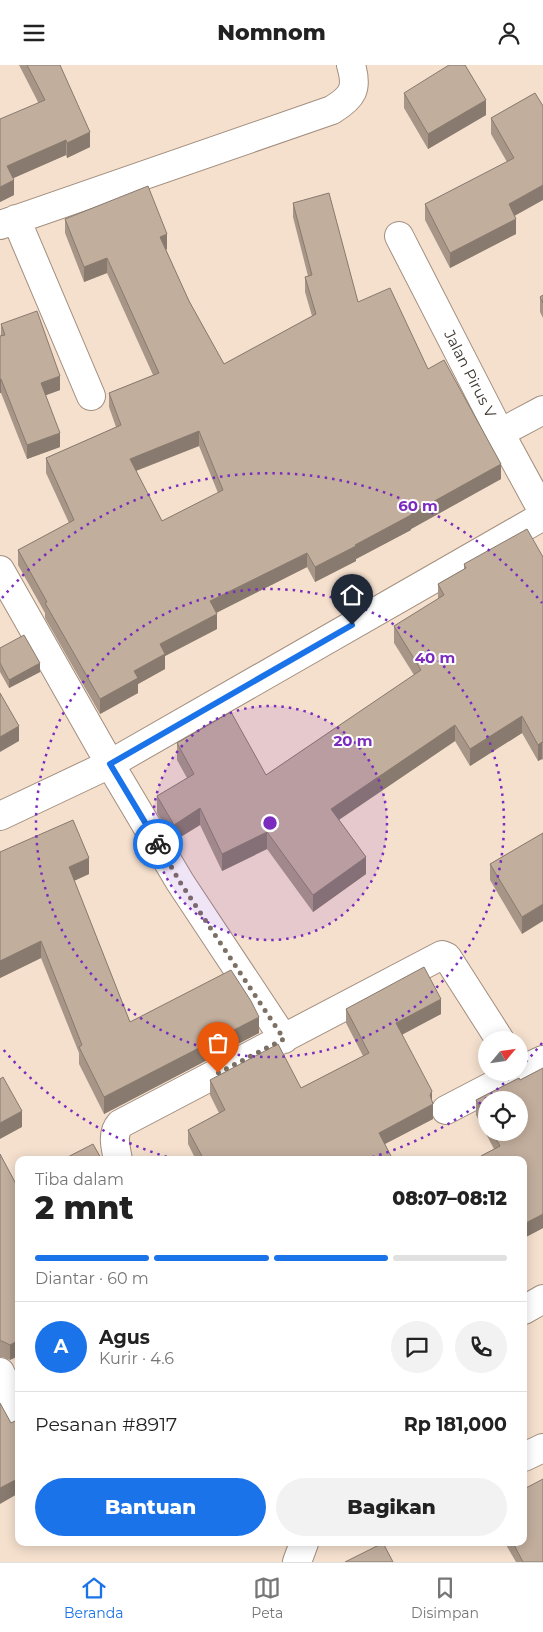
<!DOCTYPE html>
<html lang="id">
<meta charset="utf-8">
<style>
body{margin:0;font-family:Montserrat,sans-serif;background:#f2f2f2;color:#222;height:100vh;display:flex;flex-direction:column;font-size:19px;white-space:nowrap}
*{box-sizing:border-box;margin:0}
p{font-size:16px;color:#767676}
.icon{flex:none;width:28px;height:28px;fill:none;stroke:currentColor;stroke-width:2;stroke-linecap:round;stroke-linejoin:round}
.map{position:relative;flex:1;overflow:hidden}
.details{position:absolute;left:15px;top:1091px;width:512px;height:390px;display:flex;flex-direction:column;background:#fff;border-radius:10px;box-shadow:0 2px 12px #0003}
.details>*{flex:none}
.needle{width:32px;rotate:61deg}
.buttons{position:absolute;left:478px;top:966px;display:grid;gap:10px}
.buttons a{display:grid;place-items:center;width:50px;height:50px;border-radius:50%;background:#fff;box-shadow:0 2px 12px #0003;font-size:25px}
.pin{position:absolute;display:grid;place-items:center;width:42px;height:42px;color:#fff;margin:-51px -21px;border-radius:50% 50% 50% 0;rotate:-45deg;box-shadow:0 0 5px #0007}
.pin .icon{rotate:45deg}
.courier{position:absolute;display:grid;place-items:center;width:50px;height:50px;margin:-25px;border:4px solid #1a73e8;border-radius:50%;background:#fff;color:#222;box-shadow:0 1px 6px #0007}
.headline em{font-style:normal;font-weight:800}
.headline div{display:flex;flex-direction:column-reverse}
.headline{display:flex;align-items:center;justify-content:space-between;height:85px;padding:0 20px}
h1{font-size:32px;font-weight:800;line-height:38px}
.bar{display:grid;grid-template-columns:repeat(4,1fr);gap:8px 5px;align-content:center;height:60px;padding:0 20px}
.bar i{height:6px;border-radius:4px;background:#e0e0e0}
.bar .current{background:#1a73e8}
.bar p{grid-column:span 4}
.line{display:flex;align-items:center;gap:12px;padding:0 20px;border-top:1px solid #e0e0e0}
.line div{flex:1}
.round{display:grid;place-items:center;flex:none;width:52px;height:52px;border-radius:26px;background:#f2f2f2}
.cta{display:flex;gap:10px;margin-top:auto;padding:10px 20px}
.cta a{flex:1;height:58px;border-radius:30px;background:#1a73e8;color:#fff;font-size:20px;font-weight:800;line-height:58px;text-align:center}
.cta a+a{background:#f2f2f2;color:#222}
header{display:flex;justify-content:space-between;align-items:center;height:65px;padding:0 20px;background:#fff;font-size:22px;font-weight:800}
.dock{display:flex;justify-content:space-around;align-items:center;height:70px;border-top:1px solid #e0e0e0;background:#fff;font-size:14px;color:#767676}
.dock a{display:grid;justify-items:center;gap:2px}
.dock .current{color:#1a73e8}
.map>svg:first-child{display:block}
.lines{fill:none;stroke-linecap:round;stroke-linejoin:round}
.street-casing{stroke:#a28e7e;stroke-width:30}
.street{stroke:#fff;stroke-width:28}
.wall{fill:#a79687;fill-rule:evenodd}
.shaded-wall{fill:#887a6e}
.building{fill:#c2ae9d;stroke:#887a6e;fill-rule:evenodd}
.done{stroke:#7d7065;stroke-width:5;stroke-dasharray:0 9}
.route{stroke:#1a73e8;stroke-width:6}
.ring{fill:none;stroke:#7b2cbf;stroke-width:2.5;stroke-dasharray:2.5 5}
.labels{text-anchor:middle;stroke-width:4;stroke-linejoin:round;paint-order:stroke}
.street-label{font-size:15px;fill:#3c342d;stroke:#fff}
.centre{fill:#7b2cbf;stroke:#fff;stroke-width:2.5}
.ring-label{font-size:15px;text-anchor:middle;font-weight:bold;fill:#7b2cbf;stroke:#fff;stroke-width:4;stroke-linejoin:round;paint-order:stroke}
</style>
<header><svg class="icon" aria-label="menu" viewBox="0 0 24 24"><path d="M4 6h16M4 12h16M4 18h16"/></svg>Nomnom<svg class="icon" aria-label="person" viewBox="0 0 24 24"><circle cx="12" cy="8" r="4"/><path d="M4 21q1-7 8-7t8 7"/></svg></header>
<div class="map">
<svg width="543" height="1497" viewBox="0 0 543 1497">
<rect width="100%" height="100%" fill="#f5e0ce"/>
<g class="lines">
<g class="street-casing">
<path id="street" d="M 16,154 L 91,331
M 0,160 L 332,45 C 353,32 358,24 351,0
M 399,171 L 500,368 L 543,447
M 500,368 L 543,345
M 0,505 L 110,699 L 180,817 L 284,974
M 0,751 L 110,699 L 543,451
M 519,1006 L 543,995
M 446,1045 L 517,1008
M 118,1095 C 116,1083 111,1069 120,1059 L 442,890 L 447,892 L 500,975
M 524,1245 L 543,1234
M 0,1307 L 19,1346
M 524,1392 L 543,1383
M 297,1497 L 304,1478"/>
</g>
<use href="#street" class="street"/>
</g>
<path class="wall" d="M 19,0 L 60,0 L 90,82 L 67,93 L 66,90 L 13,113 L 14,130 L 0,137 L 38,37 Z
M 404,28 L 486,50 L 428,84 L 404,43 Z
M 535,28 L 515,151 L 516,169 L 450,203 L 425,155 L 425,139 L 507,97 L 491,69 L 491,53 Z
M 293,138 L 358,237 L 428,304 L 501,414 L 411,464 L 411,465 L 356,494 L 356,496 L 315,517 L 307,502 L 216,548 L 217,564 L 165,591 L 165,604 L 138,619 L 138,628 L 100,649 L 45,553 L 45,548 L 18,500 L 18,485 L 69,458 L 46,408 L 46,393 L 116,362 L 109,342 L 109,328 L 153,310 L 107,208 L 84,217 L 65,168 L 65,154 L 167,184 L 166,185 L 189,236 L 224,299 L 312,251 L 305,227 L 305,212 L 308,211 L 293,152 ZM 199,381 L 218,428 L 162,456 L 136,406 Z
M 543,230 L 543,253 L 540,247 L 540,232 Z
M 1,259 L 60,325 L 46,330 L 60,382 L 27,394 L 1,328 L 0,328 Z
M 543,492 L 543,695 L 542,694 L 538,696 L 522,668 L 470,701 L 455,676 L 339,755 L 366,809 L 313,847 L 267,784 L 222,806 L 200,760 L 174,776 L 157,748 L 157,731 L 187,713 L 177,695 L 177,678 L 266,710 L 414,610 L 394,578 L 394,561 L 438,534 L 438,519 L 464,504 L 464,499 Z
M 0,583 L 40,607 L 9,623 L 0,607 Z
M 543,768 L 522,869 L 490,815 L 490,799 Z
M 0,787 L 89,809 L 74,816 L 130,957 L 259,968 L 104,1049 L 79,999 L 79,988 L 41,893 L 0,913 Z
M 346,944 L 441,949 L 402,969 L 432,1034 L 433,1054 L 385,1079 L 393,1095 L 196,1095 L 188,1079 L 188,1065 L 219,1048 L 210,1030 L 210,1015 L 301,1023 L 363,991 L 346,958 Z
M 543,1003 L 543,1163 L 524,1173 L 524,1095 L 481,1095 L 481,1091 L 494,1084 L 476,1050 L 476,1035 L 519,1013 L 520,1015 ZM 486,1035 L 519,1035 L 519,1068 L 486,1068 Z
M 0,1089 L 16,1119 L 10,1295 L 2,1292 L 0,1292 Z
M 505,1478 L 524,1478 L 543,1497 L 516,1497 Z"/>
<path class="shaded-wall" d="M 486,35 L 486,50 L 428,84 L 428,69 Z
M 90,67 L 90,82 L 67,93 L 67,78 Z
M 66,75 L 66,90 L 7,116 L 7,101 Z
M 14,115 L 14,130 L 0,137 L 0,122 Z
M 543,120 L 543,135 L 509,154 L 509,139 Z
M 516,154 L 516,169 L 450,203 L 450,188 Z
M 167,169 L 167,184 L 160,187 L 160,172 Z
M 107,193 L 107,208 L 84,217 L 84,202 Z
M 60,311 L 60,325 L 41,332 L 41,318 Z
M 0,314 L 1,314 L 1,328 L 0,328 Z
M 199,366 L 199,381 L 130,408 L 130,394 Z
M 60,368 L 60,382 L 27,394 L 27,380 Z
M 501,399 L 501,414 L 411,464 L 411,465 L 356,494 L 356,496 L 315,517 L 315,502 Z
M 307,488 L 307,502 L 210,551 L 210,536 Z
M 217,549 L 217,564 L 165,591 L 165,604 L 138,619 L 138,628 L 100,649 L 100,634 L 160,579 Z
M 40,598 L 40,607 L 9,623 L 9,615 Z
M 522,651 L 522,668 L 470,701 L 470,684 Z
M 455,660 L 455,676 L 331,760 L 331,744 Z
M 19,661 L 19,676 L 0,687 L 0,672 Z
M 542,677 L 542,694 L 538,696 L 538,680 Z
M 200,743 L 200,760 L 174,776 L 174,760 Z
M 267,767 L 267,784 L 222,806 L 222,789 Z
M 366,792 L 366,809 L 313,847 L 313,830 Z
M 89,793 L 89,809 L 69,818 L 69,802 Z
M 543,839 L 543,856 L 522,869 L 522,852 Z
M 41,876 L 41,893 L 0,913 L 0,896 Z
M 441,934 L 441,949 L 396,973 L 396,958 Z
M 259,952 L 259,968 L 104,1049 L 104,1032 Z
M 432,1026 L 432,1040 L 433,1039 L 433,1054 L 379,1082 L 379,1068 L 430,1030 Z
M 22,1046 L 22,1062 L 0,1074 L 0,1058 Z
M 543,1149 L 543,1163 L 524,1173 L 524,1159 Z
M 19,1275 L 19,1291 L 10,1295 L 10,1280 Z
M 19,1413 L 19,1428 L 0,1439 L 0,1423 Z"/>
<path class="building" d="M 27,0 L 60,0 L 90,67 L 67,78 L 66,75 L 7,101 L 14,115 L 0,122 L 0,54 L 45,35 Z
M 449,0 L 465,0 L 486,35 L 428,69 L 404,28 Z
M 535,28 L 543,41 L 543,120 L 509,139 L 516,154 L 450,188 L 425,139 L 514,93 L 491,53 Z
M 148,121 L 167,169 L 160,172 L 189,236 L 224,299 L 316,249 L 305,212 L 312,210 L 293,138 L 329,128 L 358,237 L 390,223 L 428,304 L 444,295 L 501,399 L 411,449 L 411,450 L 355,480 L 356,481 L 315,502 L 307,488 L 210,536 L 217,549 L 160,579 L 165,589 L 134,606 L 138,613 L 100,634 L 45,538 L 47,537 L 18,485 L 74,455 L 46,393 L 121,360 L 109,328 L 159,308 L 107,193 L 84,202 L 65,154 ZM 199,366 L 223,425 L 162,456 L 130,394 Z
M 543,230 L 543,238 L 540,232 Z
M 37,246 L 60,311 L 41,318 L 60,368 L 27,380 L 1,314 L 0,314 L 0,271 L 5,270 L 1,259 Z
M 527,464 L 543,492 L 543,678 L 542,677 L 538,680 L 522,651 L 470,684 L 455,660 L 331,744 L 366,792 L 313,830 L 267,767 L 222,789 L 200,743 L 174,760 L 157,731 L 194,709 L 177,678 L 231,647 L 266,710 L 421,605 L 394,561 L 444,530 L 438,519 L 466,503 L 464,499 Z
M 24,570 L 40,598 L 9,615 L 0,598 L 0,583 Z
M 0,628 L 19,661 L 0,672 Z
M 73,755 L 89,793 L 69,802 L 130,957 L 231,905 L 251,936 L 259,952 L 104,1032 L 79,982 L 82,980 L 41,876 L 0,896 L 0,787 Z
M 543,768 L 543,839 L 522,852 L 490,799 Z
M 424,902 L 441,934 L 396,958 L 432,1026 L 430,1030 L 433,1039 L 379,1068 L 393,1095 L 204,1095 L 188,1065 L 225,1045 L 210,1015 L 278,979 L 301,1023 L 369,988 L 346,944 Z
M 543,1003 L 543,1149 L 524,1159 L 524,1095 L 483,1095 L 481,1091 L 500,1081 L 493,1068 L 519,1068 L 519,1035 L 486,1035 L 486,1054 L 476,1035 L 519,1013 L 520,1015 Z
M 3,1012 L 22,1046 L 0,1058 L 0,1014 Z
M 93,1079 L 102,1095 L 62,1095 Z
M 0,1089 L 16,1119 L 19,1117 L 19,1275 L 10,1280 L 2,1276 L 0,1276 Z
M 0,1338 L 11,1358 L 19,1354 L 19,1413 L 0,1423 Z
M 543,1414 L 543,1497 L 523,1497 L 513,1478 L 524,1478 L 524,1424 Z
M 383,1478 L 393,1497 L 345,1497 Z"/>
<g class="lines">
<path class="done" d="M 158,779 L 180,817 L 284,974 L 218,1008"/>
<path class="route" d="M 158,779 L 110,699 L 352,560"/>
</g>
<circle cx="270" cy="758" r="117" fill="#7b2cbf" fill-opacity=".12"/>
<g class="ring">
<circle cx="270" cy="758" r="117"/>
<circle cx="270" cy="758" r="234"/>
<path d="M542 978A350 350 0 0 1 520 1003M515 1008A350 350 0 0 1 366 1094M174 1094A350 350 0 0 1 2 983M2 533A350 350 0 0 1 542 538"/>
</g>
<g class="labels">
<g class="street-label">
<text transform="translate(470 309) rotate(63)" y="5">Jalan Pirus V</text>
</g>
</g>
<circle cx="270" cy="758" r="8" class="centre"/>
<g class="ring-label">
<text x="418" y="446">60 m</text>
<text x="435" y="598">40 m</text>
<text x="353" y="681">20 m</text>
</g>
</svg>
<div class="buttons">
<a><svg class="needle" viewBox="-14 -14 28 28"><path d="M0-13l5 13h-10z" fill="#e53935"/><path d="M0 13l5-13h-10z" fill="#767676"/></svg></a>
<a><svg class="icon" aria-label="locate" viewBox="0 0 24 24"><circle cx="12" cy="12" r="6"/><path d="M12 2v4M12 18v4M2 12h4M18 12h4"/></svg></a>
</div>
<div class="pin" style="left:218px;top:1008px;background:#ea580c"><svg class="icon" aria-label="bag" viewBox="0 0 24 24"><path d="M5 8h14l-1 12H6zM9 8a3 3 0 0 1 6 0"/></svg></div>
<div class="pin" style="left:352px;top:560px;background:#1f2937"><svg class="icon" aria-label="home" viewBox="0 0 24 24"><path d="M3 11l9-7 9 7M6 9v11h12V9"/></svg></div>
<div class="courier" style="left:158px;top:779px"><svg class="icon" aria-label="bike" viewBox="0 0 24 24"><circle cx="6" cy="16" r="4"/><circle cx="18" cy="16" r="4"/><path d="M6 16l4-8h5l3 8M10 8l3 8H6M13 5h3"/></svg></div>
<section class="details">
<div class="headline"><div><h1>2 mnt</h1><p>Tiba dalam</p></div><em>08:07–08:12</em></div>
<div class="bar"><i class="current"></i><i class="current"></i><i class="current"></i><i></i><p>Diantar · 60 m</p></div>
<div class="line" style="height:90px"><b class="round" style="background:#1a73e8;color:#fff">A</b><div><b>Agus</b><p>Kurir · 4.6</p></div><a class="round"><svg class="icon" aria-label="chat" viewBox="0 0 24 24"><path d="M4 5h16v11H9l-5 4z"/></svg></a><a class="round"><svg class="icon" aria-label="phone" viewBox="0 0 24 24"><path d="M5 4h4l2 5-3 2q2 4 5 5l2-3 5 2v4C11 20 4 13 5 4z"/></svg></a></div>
<div class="line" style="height:65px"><div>Pesanan #8917</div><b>Rp 181,000</b></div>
<div class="cta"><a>Bantuan</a><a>Bagikan</a></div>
</section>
</div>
<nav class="dock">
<a class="current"><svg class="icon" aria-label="home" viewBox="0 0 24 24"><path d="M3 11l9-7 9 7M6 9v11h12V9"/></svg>Beranda</a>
<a><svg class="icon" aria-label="map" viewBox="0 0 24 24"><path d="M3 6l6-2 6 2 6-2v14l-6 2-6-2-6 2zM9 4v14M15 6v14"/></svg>Peta</a>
<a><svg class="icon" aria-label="saved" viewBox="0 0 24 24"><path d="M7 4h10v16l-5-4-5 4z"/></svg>Disimpan</a>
</nav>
